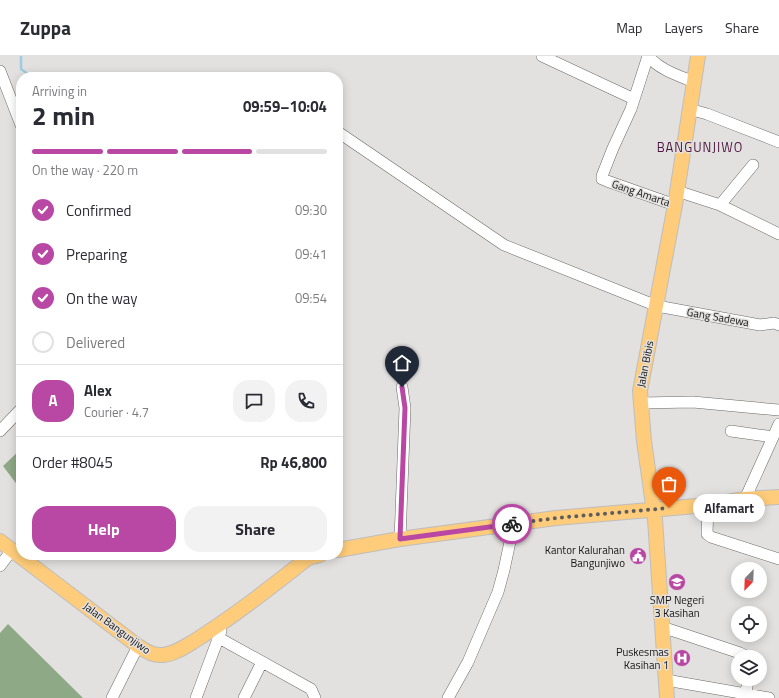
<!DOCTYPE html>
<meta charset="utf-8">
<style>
body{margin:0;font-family:"Titillium Web",sans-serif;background:#f2f2f3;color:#2b2b33;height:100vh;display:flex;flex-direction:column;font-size:15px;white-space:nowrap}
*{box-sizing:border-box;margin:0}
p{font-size:13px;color:#7c7c81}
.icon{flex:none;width:22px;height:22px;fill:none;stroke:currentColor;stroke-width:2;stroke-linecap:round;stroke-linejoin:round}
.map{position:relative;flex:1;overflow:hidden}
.sheet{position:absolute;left:16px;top:16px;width:327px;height:488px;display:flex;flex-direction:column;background:#fff;border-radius:16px;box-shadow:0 2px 10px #0003}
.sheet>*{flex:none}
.needle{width:26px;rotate:203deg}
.fabs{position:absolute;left:731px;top:506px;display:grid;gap:8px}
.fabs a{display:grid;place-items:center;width:36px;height:36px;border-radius:50%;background:#fff;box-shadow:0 2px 10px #0003;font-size:20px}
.pin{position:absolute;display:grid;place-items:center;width:34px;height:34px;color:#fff;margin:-41px -17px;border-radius:50% 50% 50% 0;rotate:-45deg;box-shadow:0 0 4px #0007}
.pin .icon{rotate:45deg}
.courier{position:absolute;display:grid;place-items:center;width:40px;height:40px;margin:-20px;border:3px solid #b948a4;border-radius:50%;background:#fff;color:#222;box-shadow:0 1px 5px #0007}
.bubble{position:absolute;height:28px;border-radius:14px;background:#fff;box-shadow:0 2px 10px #0003;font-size:13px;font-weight:700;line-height:28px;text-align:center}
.overview em{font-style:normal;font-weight:700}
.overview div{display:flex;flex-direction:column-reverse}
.overview{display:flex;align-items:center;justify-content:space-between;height:68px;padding:0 16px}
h1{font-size:26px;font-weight:700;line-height:30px}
.bar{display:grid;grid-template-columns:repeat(4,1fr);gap:6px 4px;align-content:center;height:48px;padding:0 16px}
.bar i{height:5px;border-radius:3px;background:#e1e1e2}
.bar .selected{background:#b948a4}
.bar p{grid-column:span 4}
.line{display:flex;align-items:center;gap:10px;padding:0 16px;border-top:1px solid #e1e1e2}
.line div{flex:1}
.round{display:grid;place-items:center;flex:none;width:42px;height:42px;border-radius:16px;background:#f2f2f3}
ol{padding:0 16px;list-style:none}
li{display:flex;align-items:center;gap:12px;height:44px}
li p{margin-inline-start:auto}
li .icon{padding:4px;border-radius:50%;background:#b948a4;color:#fff;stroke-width:4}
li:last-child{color:#7c7c81}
li i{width:22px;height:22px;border:2px solid #e1e1e2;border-radius:50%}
.action{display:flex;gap:8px;margin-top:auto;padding:8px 16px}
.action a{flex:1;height:46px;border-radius:16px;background:#b948a4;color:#fff;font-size:16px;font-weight:700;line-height:46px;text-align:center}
.action a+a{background:#f2f2f3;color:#2b2b33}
header{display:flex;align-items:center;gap:24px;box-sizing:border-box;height:56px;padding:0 20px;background:#fff;border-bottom:1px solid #e1e1e2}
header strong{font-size:19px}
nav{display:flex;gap:22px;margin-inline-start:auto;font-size:14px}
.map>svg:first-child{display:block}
.forest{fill:#8ea986}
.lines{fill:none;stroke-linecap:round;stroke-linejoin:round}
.stream{stroke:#9ecde3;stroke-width:2.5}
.minor-casing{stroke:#6b6967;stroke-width:12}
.major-casing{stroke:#bebebe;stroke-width:16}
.minor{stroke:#fff;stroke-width:11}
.major{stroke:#fecc7a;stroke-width:14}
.done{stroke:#5e5d5c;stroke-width:4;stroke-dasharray:0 7.2}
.route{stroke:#b948a4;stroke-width:5}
.labels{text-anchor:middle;stroke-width:3;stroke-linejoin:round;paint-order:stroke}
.street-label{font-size:11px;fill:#171616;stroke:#e3e1df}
.poi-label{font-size:11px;fill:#171616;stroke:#e3e1df;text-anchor:end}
.quarter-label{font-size:13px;letter-spacing:1px;fill:#4d1743;stroke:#e3e1df}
</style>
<header>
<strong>Zuppa</strong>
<nav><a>Map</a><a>Layers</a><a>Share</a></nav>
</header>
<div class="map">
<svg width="779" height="642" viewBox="0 0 779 642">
<rect width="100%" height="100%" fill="#e3e1df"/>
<path class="forest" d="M 21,393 L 21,434 L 3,410 Z
M 8,568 L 83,642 L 0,642 L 0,577 Z"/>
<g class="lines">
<path class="stream" d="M 21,0 L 21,13 L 32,21"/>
<g class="minor-casing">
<path id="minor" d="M 542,0 L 634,43
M 648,0 L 631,53 L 613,92 L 602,120 L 602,123 L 607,125 L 675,149
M 648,0 C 660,14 677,19 694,26
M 0,15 L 21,69
M 689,53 L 707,58 L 779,86
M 338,76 L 504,189 L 657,250 L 760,269 L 774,267 L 779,269
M 677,135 L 720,149 L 779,178
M 720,149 L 753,109
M 640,347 L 693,346 L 779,354
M 0,375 L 21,353
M 731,375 L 773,381
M 745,443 L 779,368
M 708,449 L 707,478 L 711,481 L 779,503
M 400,483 L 405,352 L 402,331
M 0,510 L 12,494
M 662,571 L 740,597 L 748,601
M 219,582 L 311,633 L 315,642
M 666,624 L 769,642
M 746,638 L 748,623
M 112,642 L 138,590
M 196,642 L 221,575
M 244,642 L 262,606
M 448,642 L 468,606 L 498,536 L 504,514 L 514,467"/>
</g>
<g class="major-casing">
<path id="major" d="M 0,485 L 138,590 C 146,595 153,600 163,599 C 175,598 186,590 196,584 C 236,559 272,530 308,502 L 320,499
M 338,494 L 400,483 L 556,462 L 708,449 L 745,443 L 779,441
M 667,642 L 655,463 L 644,385 L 640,335 L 675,149 L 698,0"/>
</g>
<use href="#minor" class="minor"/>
<use href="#major" class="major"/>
</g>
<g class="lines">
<path class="done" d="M 512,468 L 556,462 L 669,452"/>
<path class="route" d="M 402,331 L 405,352 L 400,483 L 512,468"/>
</g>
<defs>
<g id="civic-disc" transform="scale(0.9)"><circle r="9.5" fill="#b948a4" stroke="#e3e1df"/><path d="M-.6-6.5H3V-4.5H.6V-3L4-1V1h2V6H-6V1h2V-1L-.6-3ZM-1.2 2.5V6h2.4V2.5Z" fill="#fff"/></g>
<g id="school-disc" transform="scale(0.9)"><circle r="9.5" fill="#b948a4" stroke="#e3e1df"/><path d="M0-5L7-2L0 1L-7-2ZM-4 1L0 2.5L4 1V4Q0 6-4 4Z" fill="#fff"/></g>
<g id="hospital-disc" transform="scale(0.9)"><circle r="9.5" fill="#b948a4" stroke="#e3e1df"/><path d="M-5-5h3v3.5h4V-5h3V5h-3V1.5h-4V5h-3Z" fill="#fff"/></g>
</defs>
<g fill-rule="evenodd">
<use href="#civic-disc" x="638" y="500"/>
<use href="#school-disc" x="677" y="526"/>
<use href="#hospital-disc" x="682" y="602"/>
</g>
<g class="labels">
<g class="street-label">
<text transform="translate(641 137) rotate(19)" y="4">Gang Amarta</text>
<text transform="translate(718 261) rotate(10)" y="4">Gang Sadewa</text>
<text transform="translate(645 308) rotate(-79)" y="4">Jalan Bibis</text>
<text transform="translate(117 572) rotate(36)" y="4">Jalan Bangunjiwo</text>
</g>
<g class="poi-label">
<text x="625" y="498">Kantor Kalurahan<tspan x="625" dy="13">Bangunjiwo</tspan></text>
<text x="677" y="548" text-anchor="middle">SMP Negeri<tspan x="677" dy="13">3 Kasihan</tspan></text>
<text x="669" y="600">Puskesmas<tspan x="669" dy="13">Kasihan 1</tspan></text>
</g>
<g class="quarter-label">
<text x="700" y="96">BANGUNJIWO</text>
</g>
</g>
</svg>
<div class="fabs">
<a><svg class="needle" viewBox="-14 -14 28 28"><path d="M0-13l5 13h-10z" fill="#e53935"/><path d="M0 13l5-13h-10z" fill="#7c7c81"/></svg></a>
<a><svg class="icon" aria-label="locate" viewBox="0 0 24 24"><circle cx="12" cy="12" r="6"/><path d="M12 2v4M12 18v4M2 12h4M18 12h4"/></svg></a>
<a><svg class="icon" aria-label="layers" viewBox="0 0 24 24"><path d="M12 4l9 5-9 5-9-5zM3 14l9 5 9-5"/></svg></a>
</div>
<div class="pin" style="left:669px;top:452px;background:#ea580c"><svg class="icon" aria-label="bag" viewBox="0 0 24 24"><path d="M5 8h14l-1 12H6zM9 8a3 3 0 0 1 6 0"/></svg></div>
<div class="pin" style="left:402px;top:331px;background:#1f2937"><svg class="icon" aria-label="home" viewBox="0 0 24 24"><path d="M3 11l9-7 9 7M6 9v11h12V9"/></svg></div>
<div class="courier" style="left:512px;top:468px"><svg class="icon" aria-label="bike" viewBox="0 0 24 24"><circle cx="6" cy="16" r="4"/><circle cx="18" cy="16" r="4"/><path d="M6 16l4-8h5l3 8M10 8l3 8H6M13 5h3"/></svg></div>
<div class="bubble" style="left:693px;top:438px;width:72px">Alfamart</div>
<section class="sheet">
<div class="overview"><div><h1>2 min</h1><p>Arriving in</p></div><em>09:59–10:04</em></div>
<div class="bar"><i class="selected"></i><i class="selected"></i><i class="selected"></i><i></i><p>On the way · 220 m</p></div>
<ol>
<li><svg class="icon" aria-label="check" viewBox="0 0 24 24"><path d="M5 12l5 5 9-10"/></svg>Confirmed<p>09:30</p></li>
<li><svg class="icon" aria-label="check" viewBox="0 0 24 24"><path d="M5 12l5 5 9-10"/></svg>Preparing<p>09:41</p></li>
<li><svg class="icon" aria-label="check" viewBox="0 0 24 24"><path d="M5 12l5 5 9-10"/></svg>On the way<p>09:54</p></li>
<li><i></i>Delivered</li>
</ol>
<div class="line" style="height:72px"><b class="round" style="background:#b948a4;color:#fff">A</b><div><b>Alex</b><p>Courier · 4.7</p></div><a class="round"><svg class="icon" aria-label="chat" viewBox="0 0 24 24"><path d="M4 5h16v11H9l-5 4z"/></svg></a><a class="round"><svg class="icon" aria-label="phone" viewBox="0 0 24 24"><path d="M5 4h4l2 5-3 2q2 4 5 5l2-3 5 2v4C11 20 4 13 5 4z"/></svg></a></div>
<div class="line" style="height:52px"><div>Order #8045</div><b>Rp 46,800</b></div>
<div class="action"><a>Help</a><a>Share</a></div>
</section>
</div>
